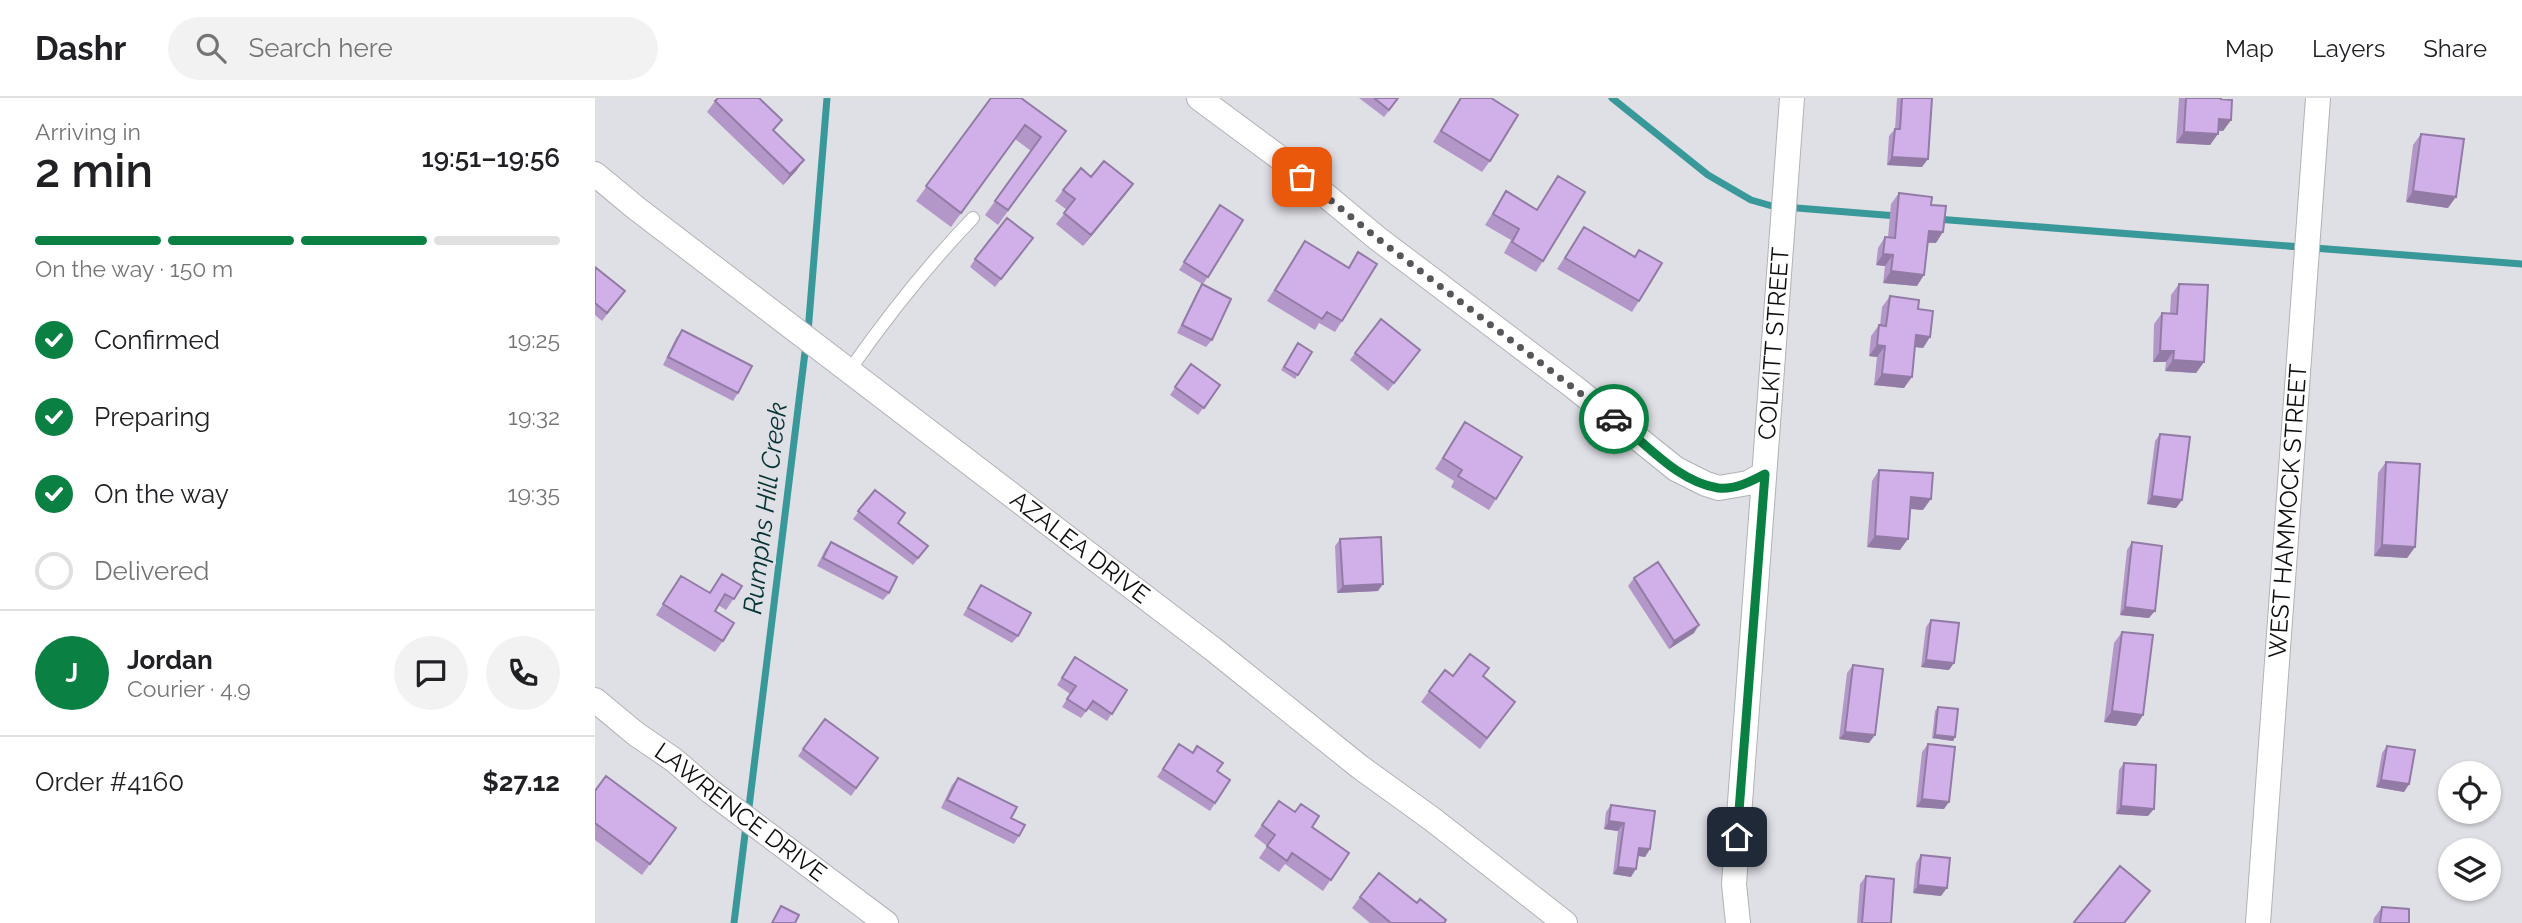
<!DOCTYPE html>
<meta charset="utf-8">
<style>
body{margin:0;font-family:Raleway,sans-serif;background:#f2f2f2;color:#202124;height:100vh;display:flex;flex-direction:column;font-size:26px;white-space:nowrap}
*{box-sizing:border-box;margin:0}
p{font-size:23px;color:#757577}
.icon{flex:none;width:38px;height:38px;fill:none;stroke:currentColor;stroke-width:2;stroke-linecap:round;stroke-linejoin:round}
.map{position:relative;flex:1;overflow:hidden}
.details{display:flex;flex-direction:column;background:#fff;width:595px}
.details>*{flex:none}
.fabs{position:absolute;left:1843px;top:663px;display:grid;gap:14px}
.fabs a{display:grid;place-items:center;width:63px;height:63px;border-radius:50%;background:#fff;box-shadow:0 2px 5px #0004;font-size:35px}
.pin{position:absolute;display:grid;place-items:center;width:60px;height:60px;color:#fff;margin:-30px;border-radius:14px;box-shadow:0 4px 10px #0006}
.courier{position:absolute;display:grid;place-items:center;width:70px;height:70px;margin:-35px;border:5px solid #0b8043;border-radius:50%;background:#fff;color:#222;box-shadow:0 2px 9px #0007}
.summary em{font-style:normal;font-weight:600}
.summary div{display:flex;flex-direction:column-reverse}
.summary{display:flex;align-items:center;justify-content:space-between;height:119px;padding:0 35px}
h1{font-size:46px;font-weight:600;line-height:52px}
.bar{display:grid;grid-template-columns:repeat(4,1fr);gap:10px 7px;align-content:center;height:84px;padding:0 35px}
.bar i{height:9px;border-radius:5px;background:#e0e0e0}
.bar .current{background:#0b8043}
.bar p{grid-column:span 4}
.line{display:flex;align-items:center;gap:18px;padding:0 35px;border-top:2px solid #e0e0e0}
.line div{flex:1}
.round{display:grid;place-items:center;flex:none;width:74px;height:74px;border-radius:37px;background:#f2f2f2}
ol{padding:0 35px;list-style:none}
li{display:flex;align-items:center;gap:21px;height:77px}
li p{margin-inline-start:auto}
li .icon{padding:7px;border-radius:50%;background:#0b8043;color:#fff;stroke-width:4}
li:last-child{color:#757577}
li i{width:38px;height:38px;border:4px solid #e0e0e0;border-radius:50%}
header{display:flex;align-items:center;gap:42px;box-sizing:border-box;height:98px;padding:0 35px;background:#fff;border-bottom:2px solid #e0e0e0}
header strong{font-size:33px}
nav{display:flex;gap:38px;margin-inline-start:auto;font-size:24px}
.search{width:490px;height:63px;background:#f2f2f2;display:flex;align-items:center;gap:18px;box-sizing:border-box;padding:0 24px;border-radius:38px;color:#757577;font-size:26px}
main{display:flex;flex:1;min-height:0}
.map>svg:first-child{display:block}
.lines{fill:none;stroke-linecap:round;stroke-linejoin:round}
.stream{stroke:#399899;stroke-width:7}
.service-casing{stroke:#b1b2b8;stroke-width:14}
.minor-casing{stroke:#b1b2b8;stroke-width:26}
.service{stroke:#fff;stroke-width:12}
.minor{stroke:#fff;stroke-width:24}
.wall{fill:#b497c9}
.shaded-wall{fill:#927ba4}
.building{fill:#d1b0ea;stroke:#927ba4;stroke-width:2}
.done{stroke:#57575b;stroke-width:7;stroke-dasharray:0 12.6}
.route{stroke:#0b8043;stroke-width:9}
.labels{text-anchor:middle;stroke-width:6;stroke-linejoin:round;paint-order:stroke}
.street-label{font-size:24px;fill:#0e0e10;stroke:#dfdfe6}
.water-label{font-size:26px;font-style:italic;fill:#043333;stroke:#dfdfe6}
</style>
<header>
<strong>Dashr</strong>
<div class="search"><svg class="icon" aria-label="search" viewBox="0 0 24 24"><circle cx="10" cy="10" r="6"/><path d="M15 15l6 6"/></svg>Search here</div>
<nav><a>Map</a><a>Layers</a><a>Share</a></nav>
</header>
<main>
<section class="details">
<div class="summary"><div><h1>2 min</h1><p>Arriving in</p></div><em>19:51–19:56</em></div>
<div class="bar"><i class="current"></i><i class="current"></i><i class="current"></i><i></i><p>On the way · 150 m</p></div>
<ol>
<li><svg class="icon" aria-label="check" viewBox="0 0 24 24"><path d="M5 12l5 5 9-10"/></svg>Confirmed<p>19:25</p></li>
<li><svg class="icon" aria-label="check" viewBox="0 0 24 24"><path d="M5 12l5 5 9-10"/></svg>Preparing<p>19:32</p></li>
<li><svg class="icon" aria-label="check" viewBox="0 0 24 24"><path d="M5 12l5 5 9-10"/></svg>On the way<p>19:35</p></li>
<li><i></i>Delivered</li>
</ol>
<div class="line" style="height:126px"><b class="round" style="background:#0b8043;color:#fff">J</b><div><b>Jordan</b><p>Courier · 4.9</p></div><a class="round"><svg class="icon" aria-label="chat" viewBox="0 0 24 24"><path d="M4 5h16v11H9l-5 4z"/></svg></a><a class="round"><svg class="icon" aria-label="phone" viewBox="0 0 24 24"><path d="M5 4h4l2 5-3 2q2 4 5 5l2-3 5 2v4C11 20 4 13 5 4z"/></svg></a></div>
<div class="line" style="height:91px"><div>Order #4160</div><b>$27.12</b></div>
</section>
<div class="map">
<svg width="1927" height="825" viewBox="0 0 1927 825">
<rect width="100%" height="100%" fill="#dfdfe6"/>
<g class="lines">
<path class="stream" d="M 1017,0 L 1113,77 L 1156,102 L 1177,108 L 1302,118
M 1341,121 L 1927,166
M 213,234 L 232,0
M 153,717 L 211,246
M 139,825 L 151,728"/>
<g class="service-casing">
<path id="service" d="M 254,273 C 293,217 331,169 378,120"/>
</g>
<g class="minor-casing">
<g id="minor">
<path d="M 604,0 L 693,66 L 782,140 L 979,289 L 1081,371 L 1111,386 L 1124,390 L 1153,385 L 1169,376"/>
<path id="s1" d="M 0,76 L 41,110 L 618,551 L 765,669 L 837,721 L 970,825"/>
<path id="s2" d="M 0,602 L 41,636 L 79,662 L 115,693 L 291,825"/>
<path id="s3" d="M 1143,825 L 1139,786 L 1197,0"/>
<path id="s4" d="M 1663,825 L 1723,0"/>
</g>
</g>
<use href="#service" class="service"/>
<use href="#minor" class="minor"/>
</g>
<path class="wall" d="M 396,0 L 471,33 L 403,127 L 390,117 L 436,53 L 420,41 L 356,129 L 321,103 Z
M 764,0 L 804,0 L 789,19 Z
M 865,0 L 896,0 L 895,63 L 887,74 L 838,44 Z
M 1302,0 L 1337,0 L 1327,69 L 1292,67 L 1294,38 L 1300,31 Z
M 1584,0 L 1626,0 L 1636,22 L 1628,33 L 1623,33 L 1615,47 L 1581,45 Z
M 120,3 L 179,33 L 209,62 L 201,73 L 188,87 L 112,14 Z
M 1826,36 L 1853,110 L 1811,104 L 1818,47 Z
M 963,78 L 948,163 L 941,174 L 909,155 L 916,142 L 890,127 L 911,93 L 942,112 Z
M 496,79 L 530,97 L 488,148 L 461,126 L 472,112 L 460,103 L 468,92 Z
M 1304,95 L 1336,107 L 1341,145 L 1333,145 L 1322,188 L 1288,185 L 1290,168 L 1281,167 L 1283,150 L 1290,139 L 1293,139 L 1296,106 Z
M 620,115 L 613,179 L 608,186 L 617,242 L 611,249 L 582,235 L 602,194 L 607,186 L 584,172 Z
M 989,129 L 1039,159 L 1044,152 L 1044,203 L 1037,214 L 962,171 Z
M 710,143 L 753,169 L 763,154 L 747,223 L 740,234 L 724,225 L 720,232 L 672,203 Z
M 433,147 L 400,189 L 375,169 L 380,161 Z
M 0,169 L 30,193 L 7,223 L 0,217 Z
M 1584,186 L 1609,264 L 1601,275 L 1570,273 L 1571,264 L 1558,264 L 1559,226 L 1567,215 L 1575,215 L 1576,197 Z
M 1295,198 L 1323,211 L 1335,239 L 1328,250 L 1320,249 L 1309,290 L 1279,287 L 1282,259 L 1274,258 L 1276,238 L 1284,227 L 1285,227 L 1287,209 Z
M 87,232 L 143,295 L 138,303 L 68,267 L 81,240 Z
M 703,245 L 717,254 L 700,281 L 686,272 Z
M 760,255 L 820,259 L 793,293 L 755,262 Z
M 596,266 L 625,287 L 603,317 L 575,297 Z
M 870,324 L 901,401 L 894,412 L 856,389 L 859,383 L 840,371 Z
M 1565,336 L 1587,402 L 1581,410 L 1552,406 L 1560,343 Z
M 1791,364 L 1820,449 L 1812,460 L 1779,458 L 1783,375 Z
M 1284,372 L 1328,412 L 1315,411 L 1305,452 L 1272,449 L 1277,383 Z
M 280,392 L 303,425 L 333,448 L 318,467 L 258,421 Z
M 745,441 L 783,493 L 742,495 L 740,448 Z
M 236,444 L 294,495 L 288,502 L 222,468 L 230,452 Z
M 1537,444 L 1554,520 L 1525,517 L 1532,452 Z
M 127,476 L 147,488 L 131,512 L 123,507 L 120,513 L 128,543 L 120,554 L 61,517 L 86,478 L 114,495 Z
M 1039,480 L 1099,535 L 1074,551 L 1033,488 Z
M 386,487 L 423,538 L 417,545 L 368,517 Z
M 1336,522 L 1354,572 L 1326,569 L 1331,529 Z
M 1527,534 L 1548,617 L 1541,628 L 1509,624 L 1519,545 Z
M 480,559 L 532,592 L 512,623 L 493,611 L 486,620 L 467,609 L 475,596 L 462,587 Z
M 1258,567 L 1274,645 L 1244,641 L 1252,575 Z
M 858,578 L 888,578 L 920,604 L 885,651 L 826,604 L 834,593 Z
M 1343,609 L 1360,639 L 1358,643 L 1337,640 L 1340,613 Z
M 230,621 L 283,660 L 256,698 L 203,658 Z
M 584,646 L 635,682 L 615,713 L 562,679 Z
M 1333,646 L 1349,711 L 1321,709 L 1327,654 Z
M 1792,648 L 1814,686 L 1809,694 L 1781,689 L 1787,655 Z
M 1529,665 L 1553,718 L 1521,716 L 1524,672 Z
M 363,680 L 416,720 L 424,738 L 419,746 L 346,710 L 357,687 Z
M 0,693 L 81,730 L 47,777 L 0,742 Z
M 684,703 L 717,729 L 754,755 L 728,793 L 690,766 L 684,774 L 664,760 L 672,748 L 659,738 Z
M 1016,707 L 1055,751 L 1050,759 L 1043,758 L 1036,779 L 1018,776 L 1023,733 L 1009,731 L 1011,714 Z
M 1326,757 L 1346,798 L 1318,795 L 1321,765 Z
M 1271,778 L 1296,825 L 1262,825 L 1265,786 Z
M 765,799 L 822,805 L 850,825 L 775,825 L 757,810 Z
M 1787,809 L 1814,825 L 1778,825 L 1779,820 Z"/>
<path class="shaded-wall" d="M 1624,21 L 1636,22 L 1628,33 L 1616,32 Z
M 1589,34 L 1623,36 L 1615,47 L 1581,45 Z
M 1297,59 L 1333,61 L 1327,69 L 1292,67 Z
M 209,62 L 201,73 L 188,87 L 195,76 Z
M 538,86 L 530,97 L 488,148 L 496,137 Z
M 1818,93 L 1861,99 L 1853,110 L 1811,104 Z
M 1334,133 L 1348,134 L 1341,145 L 1327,144 Z
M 1288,156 L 1298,157 L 1290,168 L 1281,167 Z
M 1296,173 L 1329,177 L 1322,188 L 1288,185 Z
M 1321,237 L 1335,239 L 1328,250 L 1313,248 Z
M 1282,247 L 1290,248 L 1282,259 L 1274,258 Z
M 1565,253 L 1579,253 L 1571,264 L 1558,264 Z
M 1578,262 L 1609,264 L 1601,275 L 1570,273 Z
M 1287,276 L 1317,279 L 1309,290 L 1279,287 Z
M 1557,398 L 1587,402 L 1581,410 L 1552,406 Z
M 1316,399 L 1336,401 L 1328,412 L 1308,410 Z
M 1280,438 L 1313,441 L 1305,452 L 1272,449 Z
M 1787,447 L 1820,449 L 1812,460 L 1779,458 Z
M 788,486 L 783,493 L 742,495 L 748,488 Z
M 1530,509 L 1560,513 L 1554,520 L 1525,517 Z
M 1104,527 L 1099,535 L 1074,551 L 1079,543 Z
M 1331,562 L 1359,565 L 1354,572 L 1326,569 Z
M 1517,613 L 1548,617 L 1541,628 L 1509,624 Z
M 1250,634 L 1280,637 L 1274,645 L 1244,641 Z
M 1340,637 L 1360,639 L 1358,643 L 1337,640 Z
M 1786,682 L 1814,686 L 1809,694 L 1781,689 Z
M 1327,701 L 1354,704 L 1349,711 L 1321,709 Z
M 1526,708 L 1559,711 L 1553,718 L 1521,716 Z
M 1014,723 L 1029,725 L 1023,733 L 1009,731 Z
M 1044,750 L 1055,751 L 1050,759 L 1039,757 Z
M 1023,769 L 1041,771 L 1036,779 L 1018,776 Z
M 1323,787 L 1352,790 L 1346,798 L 1318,795 Z"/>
<path class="building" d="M 123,0 L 164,0 L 187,22 L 178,32 L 209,62 L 195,76 L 120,3 Z
M 396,0 L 426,0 L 471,33 L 413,112 L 400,103 L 446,39 L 430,27 L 366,115 L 331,88 Z
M 779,0 L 803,0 L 794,12 Z
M 866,0 L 896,0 L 923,17 L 895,63 L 846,33 Z
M 1307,0 L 1337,0 L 1333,61 L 1297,59 L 1300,31 L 1305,31 Z
M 1591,0 L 1626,0 L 1626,1 L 1637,2 L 1636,22 L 1624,21 L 1623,36 L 1589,34 Z
M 1826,36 L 1869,41 L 1861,99 L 1818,93 Z
M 509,63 L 538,86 L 496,137 L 469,115 L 480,101 L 468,92 L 486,70 L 496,79 Z
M 963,78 L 990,94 L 948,163 L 917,144 L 924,131 L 898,116 L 911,93 L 942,112 Z
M 1304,95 L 1337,99 L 1336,107 L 1351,108 L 1348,134 L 1334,133 L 1329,177 L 1296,173 L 1298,157 L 1288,156 L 1290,139 L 1300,140 Z
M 625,107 L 648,122 L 613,179 L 589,164 Z
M 412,120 L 438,140 L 406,181 L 380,161 Z
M 989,129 L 1040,159 L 1044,152 L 1067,165 L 1044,203 L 970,160 Z
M 710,143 L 754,170 L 763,154 L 782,166 L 747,223 L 732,214 L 727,221 L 680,192 Z
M 0,169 L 30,193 L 12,215 L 0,205 Z
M 607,186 L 636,201 L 617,242 L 587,227 Z
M 1584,186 L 1613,187 L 1609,264 L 1578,262 L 1579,253 L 1565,253 L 1567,215 L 1582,216 Z
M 1295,198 L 1324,202 L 1323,211 L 1338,213 L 1335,239 L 1321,237 L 1317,279 L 1287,276 L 1290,248 L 1282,247 L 1284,227 L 1291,228 Z
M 786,221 L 825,252 L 799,285 L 760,255 Z
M 87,232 L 157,268 L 143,295 L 73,259 Z
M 703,245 L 717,254 L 703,277 L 689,269 Z
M 596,266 L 625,287 L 609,310 L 580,289 Z
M 870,324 L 927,359 L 901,401 L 863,378 L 867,372 L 848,360 Z
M 1565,336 L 1595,339 L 1587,402 L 1557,398 Z
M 1791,364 L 1825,366 L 1820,449 L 1787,447 Z
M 1284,372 L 1338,375 L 1336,401 L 1316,399 L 1313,441 L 1280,438 Z
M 280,392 L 310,415 L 303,425 L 333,448 L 323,460 L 263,413 Z
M 786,439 L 788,486 L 748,488 L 745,441 Z
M 236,444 L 302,479 L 294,495 L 228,460 Z
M 1537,444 L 1567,448 L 1560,513 L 1530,509 Z
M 1063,464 L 1104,527 L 1079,543 L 1039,480 Z
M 127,476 L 147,488 L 139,501 L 130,496 L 120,513 L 139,525 L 128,543 L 68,506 L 86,478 L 115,495 Z
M 386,487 L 436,515 L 423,538 L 373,510 Z
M 1336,522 L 1364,525 L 1359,565 L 1331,562 Z
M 1527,534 L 1558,537 L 1548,617 L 1517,613 Z
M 875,556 L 894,570 L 888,578 L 920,604 L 892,640 L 834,593 L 850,572 L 858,578 Z
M 480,559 L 532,592 L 517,616 L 498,603 L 491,613 L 472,601 L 481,588 L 467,580 Z
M 1258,567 L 1288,571 L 1280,637 L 1250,634 Z
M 1343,609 L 1363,611 L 1360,639 L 1340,637 Z
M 230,621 L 283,660 L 261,690 L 208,651 Z
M 584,646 L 598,655 L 602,648 L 628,665 L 622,673 L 635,682 L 620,705 L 568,671 Z
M 1333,646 L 1360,649 L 1354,704 L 1327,701 Z
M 1792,648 L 1820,652 L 1814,686 L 1786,682 Z
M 1529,665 L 1561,667 L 1559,711 L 1526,708 Z
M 11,678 L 81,730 L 55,766 L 0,725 L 0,693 Z
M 363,680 L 422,709 L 416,720 L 430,727 L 424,738 L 352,702 Z
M 684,703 L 700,714 L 706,706 L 724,718 L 717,729 L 754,755 L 736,782 L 697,755 L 692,763 L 672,748 L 680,737 L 667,727 Z
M 1016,707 L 1060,713 L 1055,751 L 1044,750 L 1041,771 L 1023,769 L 1029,725 L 1014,723 Z
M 1326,757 L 1355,760 L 1352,790 L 1323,787 Z
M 1525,768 L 1555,793 L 1529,825 L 1479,825 L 1479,824 Z
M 784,775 L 822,805 L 825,801 L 851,822 L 849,825 L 796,825 L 765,799 Z
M 1271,778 L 1299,781 L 1296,825 L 1267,825 Z
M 186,808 L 204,817 L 200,825 L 177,825 Z
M 1787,809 L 1814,811 L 1814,825 L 1785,825 Z"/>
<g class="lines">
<path class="done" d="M 707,79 L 782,140 L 1019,321"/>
<path class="route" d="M 1019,321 C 1050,344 1082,384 1123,390 C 1139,392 1155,384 1170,376 L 1142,739"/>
</g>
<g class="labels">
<g class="street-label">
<text dy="8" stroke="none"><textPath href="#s3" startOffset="581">COLKITT STREET</textPath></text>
<text dy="8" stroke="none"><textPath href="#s4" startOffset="413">WEST HAMMOCK STREET</textPath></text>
<text dy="8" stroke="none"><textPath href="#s1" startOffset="612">AZALEA DRIVE</textPath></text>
<text dy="8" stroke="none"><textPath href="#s2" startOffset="184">LAWRENCE DRIVE</textPath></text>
</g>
<g class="water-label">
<text transform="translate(170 410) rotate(-83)" y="9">Rumphs Hill Creek</text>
</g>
</g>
</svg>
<div class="fabs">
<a><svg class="icon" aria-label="locate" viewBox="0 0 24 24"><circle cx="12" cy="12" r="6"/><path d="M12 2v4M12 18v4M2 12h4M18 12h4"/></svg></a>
<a><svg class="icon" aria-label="layers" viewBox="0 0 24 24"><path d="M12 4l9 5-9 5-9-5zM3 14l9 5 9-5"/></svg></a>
</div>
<div class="pin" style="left:707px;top:79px;background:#ea580c"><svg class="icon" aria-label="bag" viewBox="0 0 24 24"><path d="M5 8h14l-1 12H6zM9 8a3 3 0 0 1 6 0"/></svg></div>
<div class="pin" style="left:1142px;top:739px;background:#1f2937"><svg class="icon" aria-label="home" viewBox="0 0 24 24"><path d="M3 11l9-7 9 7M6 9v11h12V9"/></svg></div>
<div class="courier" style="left:1019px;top:321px"><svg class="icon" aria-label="car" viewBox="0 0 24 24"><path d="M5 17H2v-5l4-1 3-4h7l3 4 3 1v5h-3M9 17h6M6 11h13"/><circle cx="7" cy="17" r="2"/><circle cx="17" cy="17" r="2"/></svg></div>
</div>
</main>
